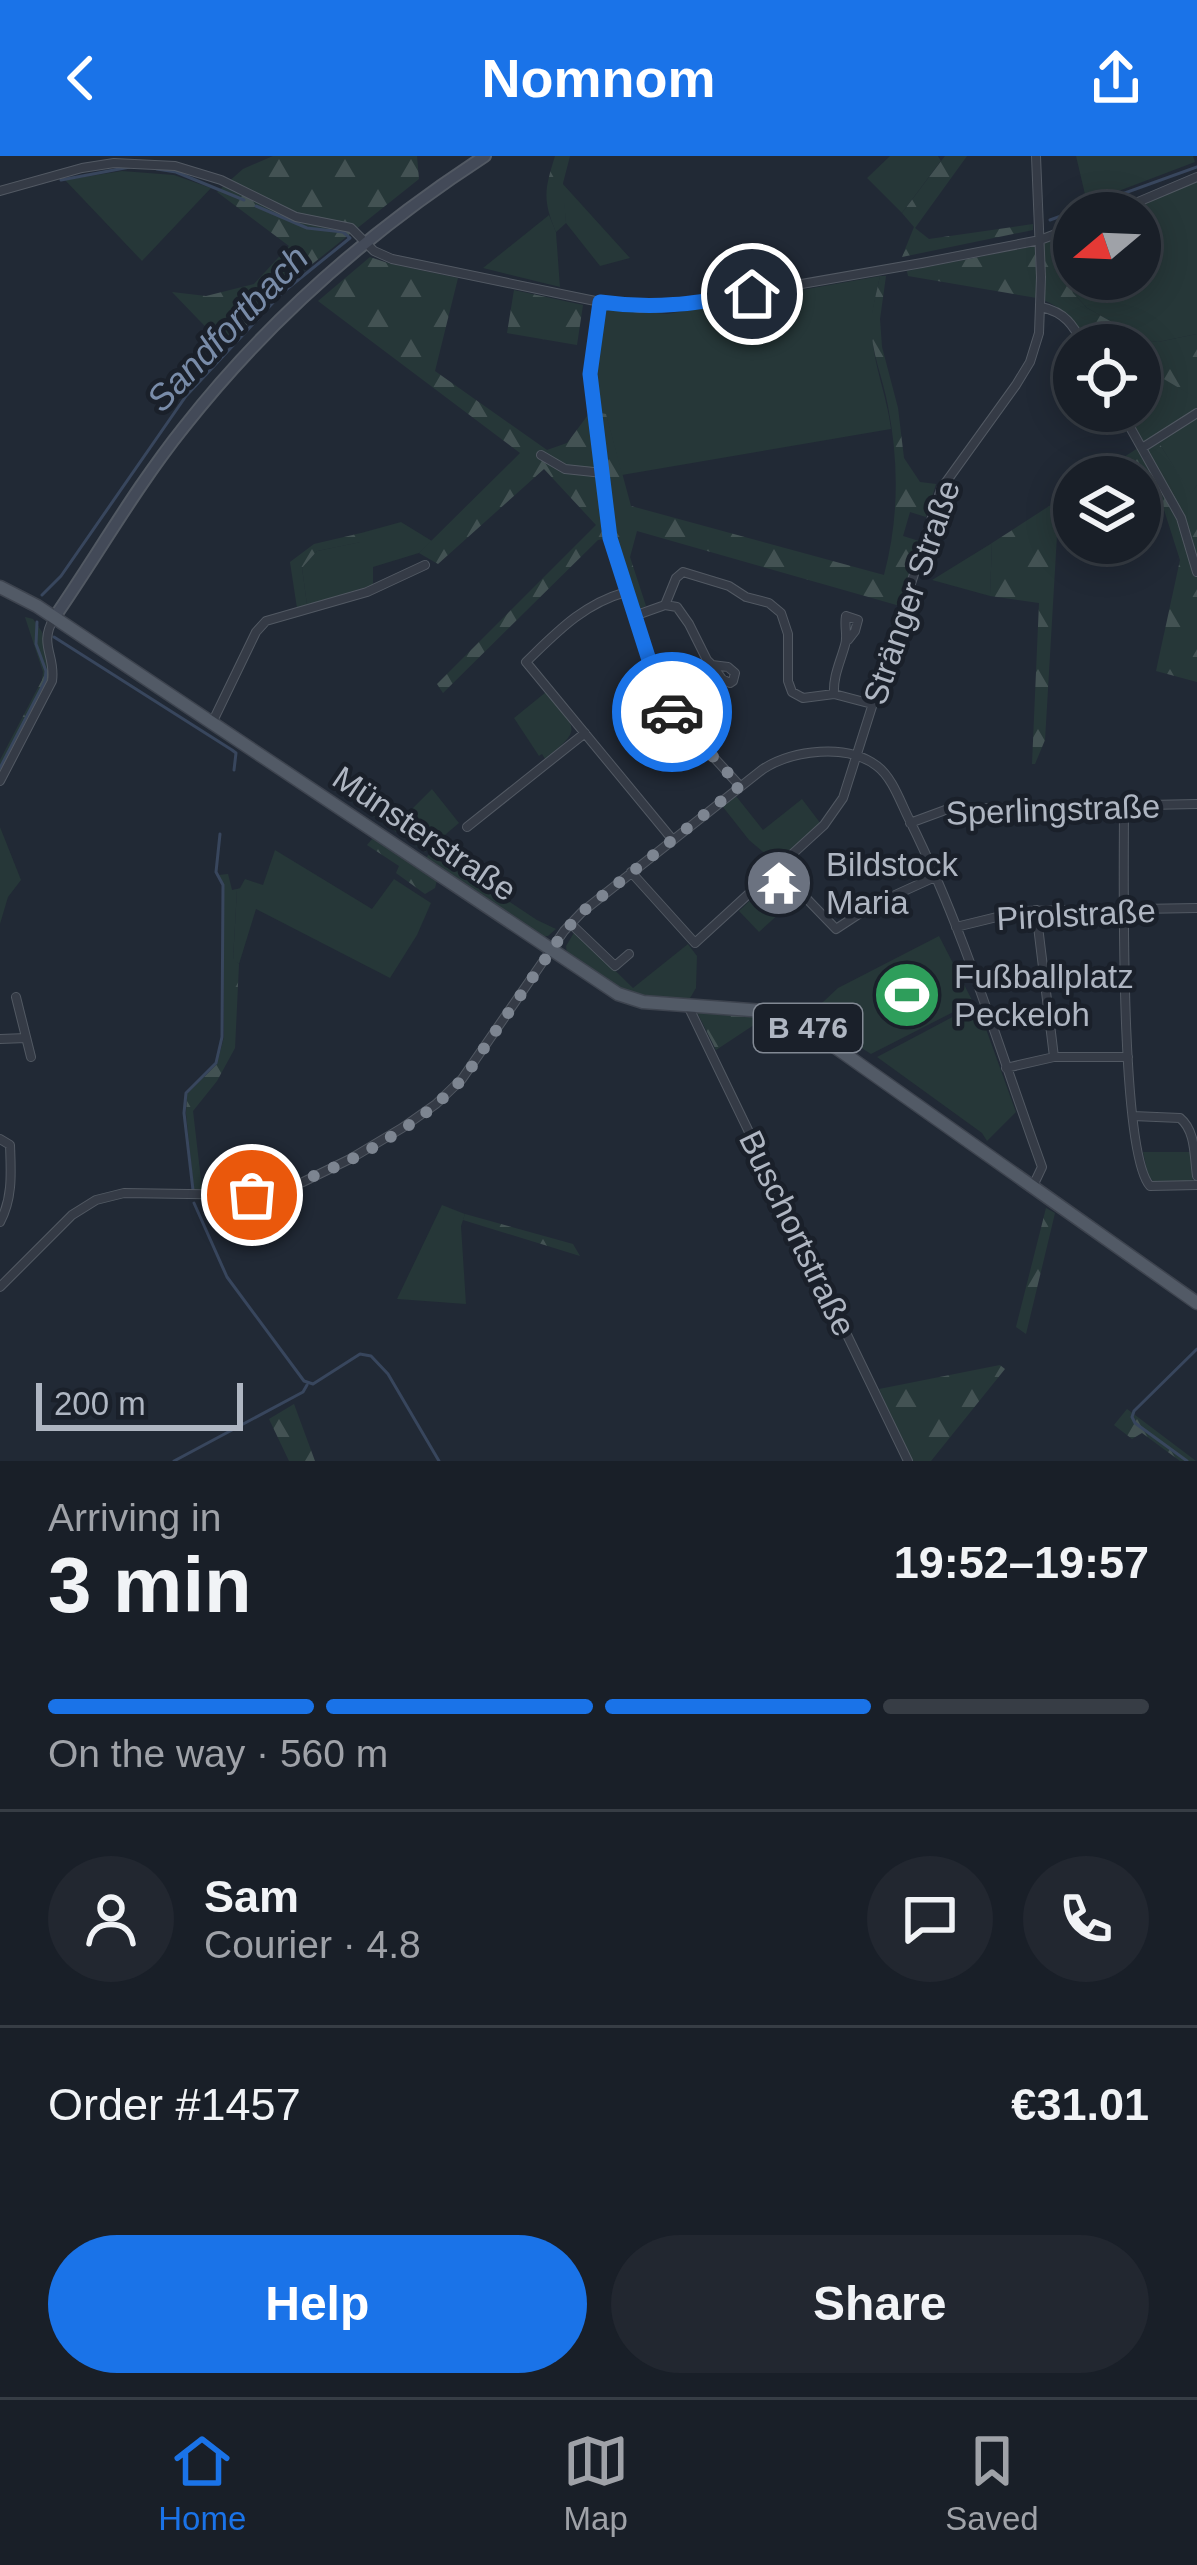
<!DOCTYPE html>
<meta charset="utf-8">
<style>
body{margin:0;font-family:Helvetica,sans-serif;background:#222730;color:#f1f3f6;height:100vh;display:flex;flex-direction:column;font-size:45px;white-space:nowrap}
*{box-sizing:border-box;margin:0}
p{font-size:39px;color:#9fa2a8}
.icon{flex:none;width:66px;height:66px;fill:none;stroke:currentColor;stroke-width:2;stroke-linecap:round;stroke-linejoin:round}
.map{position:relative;height:1305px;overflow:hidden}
.sheet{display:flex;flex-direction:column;background:#191f28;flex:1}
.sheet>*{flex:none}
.needle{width:78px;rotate:251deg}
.controls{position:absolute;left:1053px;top:36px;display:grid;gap:24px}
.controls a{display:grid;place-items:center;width:108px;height:108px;border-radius:50%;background:#191f28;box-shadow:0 6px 30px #0003,0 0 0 3px #373d45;font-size:60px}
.scale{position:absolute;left:36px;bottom:30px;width:207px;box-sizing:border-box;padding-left:12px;border:6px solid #afb6c2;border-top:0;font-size:33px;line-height:42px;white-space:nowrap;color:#afb6c2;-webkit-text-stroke:9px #1a202a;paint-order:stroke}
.pin{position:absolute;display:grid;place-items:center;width:102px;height:102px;color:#fff;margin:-51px;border:6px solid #fff;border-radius:50%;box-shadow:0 3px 12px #0007}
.courier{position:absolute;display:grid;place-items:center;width:120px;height:120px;margin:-60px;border:9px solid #1a73e8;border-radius:50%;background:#fff;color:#222;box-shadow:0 3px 15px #0007}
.overview em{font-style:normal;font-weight:600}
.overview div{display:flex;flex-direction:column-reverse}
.overview{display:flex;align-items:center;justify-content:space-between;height:204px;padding:0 48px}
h1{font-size:78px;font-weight:600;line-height:90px}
.bar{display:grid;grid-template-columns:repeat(4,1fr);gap:18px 12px;align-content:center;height:144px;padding:0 48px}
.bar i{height:15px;border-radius:9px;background:#373d45}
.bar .current{background:#1a73e8}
.bar p{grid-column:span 4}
.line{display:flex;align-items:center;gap:30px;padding:0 48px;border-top:3px solid #373d45}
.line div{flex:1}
.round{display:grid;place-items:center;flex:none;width:126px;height:126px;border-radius:63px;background:#222730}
.cta{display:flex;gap:24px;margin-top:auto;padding:24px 48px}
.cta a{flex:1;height:138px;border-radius:72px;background:#1a73e8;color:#fff;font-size:48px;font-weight:600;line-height:138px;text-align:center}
.cta a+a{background:#222730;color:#f1f3f6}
header{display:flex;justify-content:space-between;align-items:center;height:156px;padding:0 48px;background:#1a73e8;color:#fff;font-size:54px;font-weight:600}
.menu{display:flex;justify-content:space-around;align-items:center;height:168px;border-top:3px solid #373d45;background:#191f28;font-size:33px;color:#9fa2a8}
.menu a{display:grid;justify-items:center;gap:6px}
.menu .current{color:#1a73e8}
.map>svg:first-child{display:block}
.green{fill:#263738}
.forest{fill:url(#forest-firs)}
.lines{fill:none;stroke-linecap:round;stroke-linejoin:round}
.stream{stroke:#38465d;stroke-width:3}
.street-casing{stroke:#525963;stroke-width:10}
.secondary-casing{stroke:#525963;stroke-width:14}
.primary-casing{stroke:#3e444f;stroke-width:15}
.street{stroke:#353b46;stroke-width:8}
.secondary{stroke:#434a58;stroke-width:10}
.primary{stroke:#525a66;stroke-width:12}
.done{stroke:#7d8591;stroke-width:12;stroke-dasharray:0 21.6}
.route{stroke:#1a73e8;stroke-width:15}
.labels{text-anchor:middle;stroke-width:9;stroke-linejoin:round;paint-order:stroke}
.shield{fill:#1a202a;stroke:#828994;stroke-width:3}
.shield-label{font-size:30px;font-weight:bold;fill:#afb6c2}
.street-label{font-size:33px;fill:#afb6c2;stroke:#1a202a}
.poi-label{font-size:33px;fill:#afb6c2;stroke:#1a202a;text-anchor:start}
.water-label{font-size:36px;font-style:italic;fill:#798ca9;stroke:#1a202a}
</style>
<header><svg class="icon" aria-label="back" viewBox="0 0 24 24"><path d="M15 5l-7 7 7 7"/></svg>Nomnom<svg class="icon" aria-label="share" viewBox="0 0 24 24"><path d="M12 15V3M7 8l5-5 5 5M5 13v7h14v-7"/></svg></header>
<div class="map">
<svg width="1197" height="1305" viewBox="0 0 1197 1305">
<defs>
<pattern id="forest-firs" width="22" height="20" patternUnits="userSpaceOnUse" patternTransform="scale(3)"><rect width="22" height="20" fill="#263738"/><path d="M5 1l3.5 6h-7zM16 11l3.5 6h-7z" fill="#435253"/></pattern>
</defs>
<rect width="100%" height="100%" fill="#212935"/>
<path class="green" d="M 890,0 L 938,0 L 941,5 L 902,57 L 867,22 Z
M 1076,0 L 1193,0 L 1195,6 L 1087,47 Z
M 122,15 L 174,19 L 211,32 L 142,105 L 65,24 Z
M 1197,26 L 1197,178 L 1158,186 L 1144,184 L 1087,152 L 1073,137 L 1054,83 L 1074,76 L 1074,123 L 1140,123 L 1140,57 L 1122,57 Z
M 562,27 L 630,102 L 600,110 L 566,67 Z
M 549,59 L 556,76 L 560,131 L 483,112 Z
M 880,120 C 877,136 872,152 872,168 C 871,204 887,238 891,273 L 622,319 L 606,259 L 599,256 L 595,218 L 605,152 L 667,158 Z
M 1140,209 L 1197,242 L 1182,263 L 1144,288 L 1125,255 L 1140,255 Z
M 1197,260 L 1197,329 L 1191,339 L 1159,287 Z
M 401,366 L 432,385 L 419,397 L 373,411 L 373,429 L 307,449 L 302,412 L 317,395 L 360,386 L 361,377 Z
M 992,387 L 990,440 L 932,424 Z
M 546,536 C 575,573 585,571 545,603 L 542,598 L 539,600 L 514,562 Z
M 342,622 L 398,667 L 432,633 L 459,667 L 425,696 L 334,633 Z
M 736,640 L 763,674 L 802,643 L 821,668 L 776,707 L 749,684 L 723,651 Z
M 0,671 L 21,724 L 8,741 L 0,768 Z
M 438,691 L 447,704 L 537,764 L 556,773 L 548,780 L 539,781 C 500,756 462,730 424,703 Z
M 275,694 L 372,753 L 394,723 L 431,747 L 417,779 L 390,822 L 256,753 L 239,808 L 233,804 L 237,733 L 240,732 L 245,723 L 263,729 Z
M 774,721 L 782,723 L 778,728 L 789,739 L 777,751 L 781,756 L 759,776 L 739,755 Z
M 575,775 L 633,832 L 688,788 L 697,800 L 696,832 L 689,844 L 637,841 L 624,836 L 567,798 L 566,790 Z
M 939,780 L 973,846 L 871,898 L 809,859 L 838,832 Z
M 977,848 L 1016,956 L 987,985 L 982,977 L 877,901 Z
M 1143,996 L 1190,996 L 1193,1026 L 1153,1025 L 1148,1019 Z
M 442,1049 L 465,1058 L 461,1070 L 466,1148 L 397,1143 Z"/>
<path class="forest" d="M 273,0 L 417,0 L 419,23 L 306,113 L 224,190 L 172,136 L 206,140 L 254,128 L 289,90 L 217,36 L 243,13 Z
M 555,0 L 570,0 L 563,27 L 566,67 L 556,76 C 542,43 545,33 555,0 Z
M 945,0 L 967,0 L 915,72 L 929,83 L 1033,68 L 1033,74 L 902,101 L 914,71 L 902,57 Z
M 1054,83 L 1073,137 L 1087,152 L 1144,184 L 1158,186 L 1197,178 L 1197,253 L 1182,263 L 1184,254 L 1196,242 L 1140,209 L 1140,189 L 1086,189 C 1076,170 1067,153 1045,145 L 1044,88 Z
M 1035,90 L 1037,142 L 908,120 L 907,115 Z
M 370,101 L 391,108 L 458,122 L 435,215 L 547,294 L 567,287 L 591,255 L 606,258 L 631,350 L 884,419 C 899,363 899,307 888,250 C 883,222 871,196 871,167 C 872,152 877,135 880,120 L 886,120 L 880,163 L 882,191 L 898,252 L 904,302 L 920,326 L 936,328 L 926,361 L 910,356 L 903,380 L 919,385 L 900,450 L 637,375 L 630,401 L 646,450 L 636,454 L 614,381 L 598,384 L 443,537 L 437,528 L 596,369 L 544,313 L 438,408 L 419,397 L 520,297 L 318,145 Z
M 514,134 L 583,149 L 577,189 L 507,177 Z
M 1159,287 L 1191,338 L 1197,329 L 1197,526 L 1156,515 L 1180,404 L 1159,338 L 1140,338 L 1140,321 L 1093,321 L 1138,292 L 1142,297 Z
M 1074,334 L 1074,353 L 1058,362 L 1045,584 L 1035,608 L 1032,608 L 1039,447 L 990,440 L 992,387 Z
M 361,377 L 361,386 L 317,395 L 302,412 L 307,449 L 297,452 L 290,406 L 314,388 Z
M 25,461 L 33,463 L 42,476 L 49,520 L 0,616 L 0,604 L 42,524 L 43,516 Z
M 373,682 L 437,724 L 435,732 L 425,738 L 396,717 L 399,710 L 367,689 Z
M 228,718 L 232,734 L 237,733 L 233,803 L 239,808 L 235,892 L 217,925 L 193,955 L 202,1033 L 194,1034 L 186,957 L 187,938 L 217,908 L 224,881 L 223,729 L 219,719 Z
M 696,854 L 769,859 L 716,894 Z
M 1046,1052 L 1055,1057 L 1026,1178 L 1016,1171 Z
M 465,1058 L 573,1088 L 580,1100 L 463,1064 Z
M 1000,1209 L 1005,1213 L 931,1305 L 912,1305 L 879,1233 Z
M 294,1248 L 315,1305 L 289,1305 L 269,1263 Z
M 1127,1253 L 1135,1259 L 1196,1305 L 1180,1305 L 1142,1277 L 1132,1283 L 1114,1269 Z"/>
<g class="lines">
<path class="stream" d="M 157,13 L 176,16 L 244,44
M 61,24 L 130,11
M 1050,64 L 1197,11
M 42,439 L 61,420 L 186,240 L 282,137 L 350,82 L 343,76 L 307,72 L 256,50
M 54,481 L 232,594 L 236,597 L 234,614
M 0,612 L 45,525 L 46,515 L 36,488 L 37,466
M 193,1034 L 184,957 L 186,937 L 216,907 L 222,881 L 223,729 L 216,716 L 220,678
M 194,1047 L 227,1121 L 304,1225 L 313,1228 L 360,1198 L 371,1200 L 388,1218 L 439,1305
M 174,1305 L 303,1236 L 307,1229
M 1187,1305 L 1135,1267 L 1132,1261 L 1134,1255 L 1197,1193"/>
<g class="street-casing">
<path id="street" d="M 0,35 L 82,12 L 114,7 L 175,10 L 221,24 L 296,61 L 351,72 L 374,95 L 392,103 L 600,146 L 640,152 L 670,151 L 922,107 L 1040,84 L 1074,71
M 1112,57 L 1197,21
M 600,146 L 590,218 L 611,382 L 626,436
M 1041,151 C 1065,156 1073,169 1084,189
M 1121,255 L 1181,362 L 1197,416
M 1142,292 L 1197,257
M 541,299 L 565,313 L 603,317
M 665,449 L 677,451 L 689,468 L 707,504 L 712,509 L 728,511 L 735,517 L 733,525 L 730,527 L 722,523 L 712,509
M 634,460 L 665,449 L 676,422 L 683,416 L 729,430 L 746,441 L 769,447 L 781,457 L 788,478 L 788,525 L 792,536 L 803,542 L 834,538 L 872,548
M 834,538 C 833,520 840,507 845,489 C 848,480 844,471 846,460 L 858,464 L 855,475 L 848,484
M 212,567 L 256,476 L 266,465 L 367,436 L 425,409
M 0,625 L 52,525 C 56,499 38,489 54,462
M 1124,649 C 1124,709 1119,996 1150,1030 L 1197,1029
M 910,667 L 948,653 L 1197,648
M 467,671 L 585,577
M 672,683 L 526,506 C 557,476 583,448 626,436 L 664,544 L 674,558 L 740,630
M 778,713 L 836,773 L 871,750 L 937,720
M 631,716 L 695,787 L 824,669 L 843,642 L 941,333 L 1016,229 L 1030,206 L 1039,177 L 1041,121 L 1036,0
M 1036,754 L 1054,901
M 571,768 L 615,810 L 629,798
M 956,771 L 1022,755 L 1197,752
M 16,841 L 31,901
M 691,849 L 690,854 L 908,1305
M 0,883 L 26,882
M 1006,912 L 1054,901 L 1128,901
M 1133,960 L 1180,962 C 1196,975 1194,1000 1197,1020
M 0,983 L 10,989 C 11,1016 13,1042 0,1066
M 0,1131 L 72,1059 L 96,1044 L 124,1037 L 252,1039 L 279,1034 L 303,1026 L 350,1003 L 402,972 L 436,948 L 462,923 L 564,775 L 582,756 L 763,613 C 793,594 847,587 877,610 C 893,622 901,648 910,665 C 965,776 1000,896 1042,1011 L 1033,1030"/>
</g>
<g class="secondary-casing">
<path id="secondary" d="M 54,462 C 98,398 136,331 184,271 C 268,164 371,74 485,0"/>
</g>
<g class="primary-casing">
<path id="primary" d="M 0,431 L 37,450 L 618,838 L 643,846 L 765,855 L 811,874 L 1197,1147"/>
</g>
<use href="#street" class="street"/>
<use href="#secondary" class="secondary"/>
<use href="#primary" class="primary"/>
</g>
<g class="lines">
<path class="done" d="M 252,1039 C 320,1026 417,975 463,922 C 475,908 484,891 495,876 C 518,843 541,809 564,776 L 582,756 L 740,630 L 672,556"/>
<path class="route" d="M 672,556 L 657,529 L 610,382 L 590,218 L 600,146 C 657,154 696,147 752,138"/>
</g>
<defs>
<g id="temple-disc" transform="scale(3.45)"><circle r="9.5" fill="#6b7280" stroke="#1a202a"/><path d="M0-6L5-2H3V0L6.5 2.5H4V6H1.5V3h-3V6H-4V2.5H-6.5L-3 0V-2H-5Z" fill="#fff"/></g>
<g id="stadium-disc" transform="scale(3.45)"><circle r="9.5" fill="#2e9e5b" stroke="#1a202a"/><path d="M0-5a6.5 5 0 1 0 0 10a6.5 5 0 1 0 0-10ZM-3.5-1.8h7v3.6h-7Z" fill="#fff"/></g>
</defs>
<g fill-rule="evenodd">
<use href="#temple-disc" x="779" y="727"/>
<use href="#stadium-disc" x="907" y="839"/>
</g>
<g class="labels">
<rect class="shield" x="754" y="848" width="108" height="48" rx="9"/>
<g class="shield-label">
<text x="808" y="882">B 476</text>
</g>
<g class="street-label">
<text transform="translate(911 436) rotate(-71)" y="12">Stränger Straße</text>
<text transform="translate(1053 653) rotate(-2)" y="12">Sperlingstraße</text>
<text transform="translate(425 677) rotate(34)" y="12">Münsterstraße</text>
<text transform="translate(1076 758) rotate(-3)" y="12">Pirolstraße</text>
<text transform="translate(798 1077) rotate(64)" y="12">Buschortstraße</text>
</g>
<g class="poi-label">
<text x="826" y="720">Bildstock<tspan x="826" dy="38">Maria</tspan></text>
<text x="954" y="832">Fußballplatz<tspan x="954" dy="38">Peckeloh</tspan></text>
</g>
<g class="water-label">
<text transform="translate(227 172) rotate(-46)" y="13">Sandfortbach</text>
</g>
</g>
</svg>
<div class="controls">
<a><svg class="needle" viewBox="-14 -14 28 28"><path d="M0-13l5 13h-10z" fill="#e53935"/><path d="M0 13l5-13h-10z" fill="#9fa2a8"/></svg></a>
<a><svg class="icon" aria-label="locate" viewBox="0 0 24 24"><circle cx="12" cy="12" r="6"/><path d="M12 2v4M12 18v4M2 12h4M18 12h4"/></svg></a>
<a><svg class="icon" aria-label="layers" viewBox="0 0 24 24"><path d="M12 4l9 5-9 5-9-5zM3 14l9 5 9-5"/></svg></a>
</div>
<div class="scale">200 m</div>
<div class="pin" style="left:252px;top:1039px;background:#ea580c"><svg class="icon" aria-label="bag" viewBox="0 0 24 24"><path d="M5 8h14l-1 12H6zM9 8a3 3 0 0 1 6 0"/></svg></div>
<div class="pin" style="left:752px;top:138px;background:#1f2937"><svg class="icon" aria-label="home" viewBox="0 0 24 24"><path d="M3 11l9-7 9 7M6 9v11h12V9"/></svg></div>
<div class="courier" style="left:672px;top:556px"><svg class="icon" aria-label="car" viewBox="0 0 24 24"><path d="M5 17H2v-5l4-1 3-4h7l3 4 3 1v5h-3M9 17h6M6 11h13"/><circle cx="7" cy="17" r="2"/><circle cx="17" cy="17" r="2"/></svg></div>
</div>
<section class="sheet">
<div class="overview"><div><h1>3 min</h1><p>Arriving in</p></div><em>19:52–19:57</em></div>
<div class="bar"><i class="current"></i><i class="current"></i><i class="current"></i><i></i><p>On the way · 560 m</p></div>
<div class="line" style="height:216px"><a class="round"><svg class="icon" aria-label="person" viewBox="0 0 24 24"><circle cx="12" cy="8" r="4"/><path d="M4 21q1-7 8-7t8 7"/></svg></a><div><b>Sam</b><p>Courier · 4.8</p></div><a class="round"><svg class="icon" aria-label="chat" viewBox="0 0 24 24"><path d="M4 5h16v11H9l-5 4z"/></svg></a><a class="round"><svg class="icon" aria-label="phone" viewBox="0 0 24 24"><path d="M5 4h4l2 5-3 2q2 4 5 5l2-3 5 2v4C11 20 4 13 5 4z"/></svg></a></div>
<div class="line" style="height:156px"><div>Order #1457</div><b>€31.01</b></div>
<div class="cta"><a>Help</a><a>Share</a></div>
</section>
<nav class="menu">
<a class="current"><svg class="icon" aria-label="home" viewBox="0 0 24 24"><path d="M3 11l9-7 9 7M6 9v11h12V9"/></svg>Home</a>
<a><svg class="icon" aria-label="map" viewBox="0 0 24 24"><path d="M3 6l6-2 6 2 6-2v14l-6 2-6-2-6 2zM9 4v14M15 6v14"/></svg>Map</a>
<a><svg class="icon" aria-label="saved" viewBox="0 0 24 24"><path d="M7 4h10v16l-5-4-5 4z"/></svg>Saved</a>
</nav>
